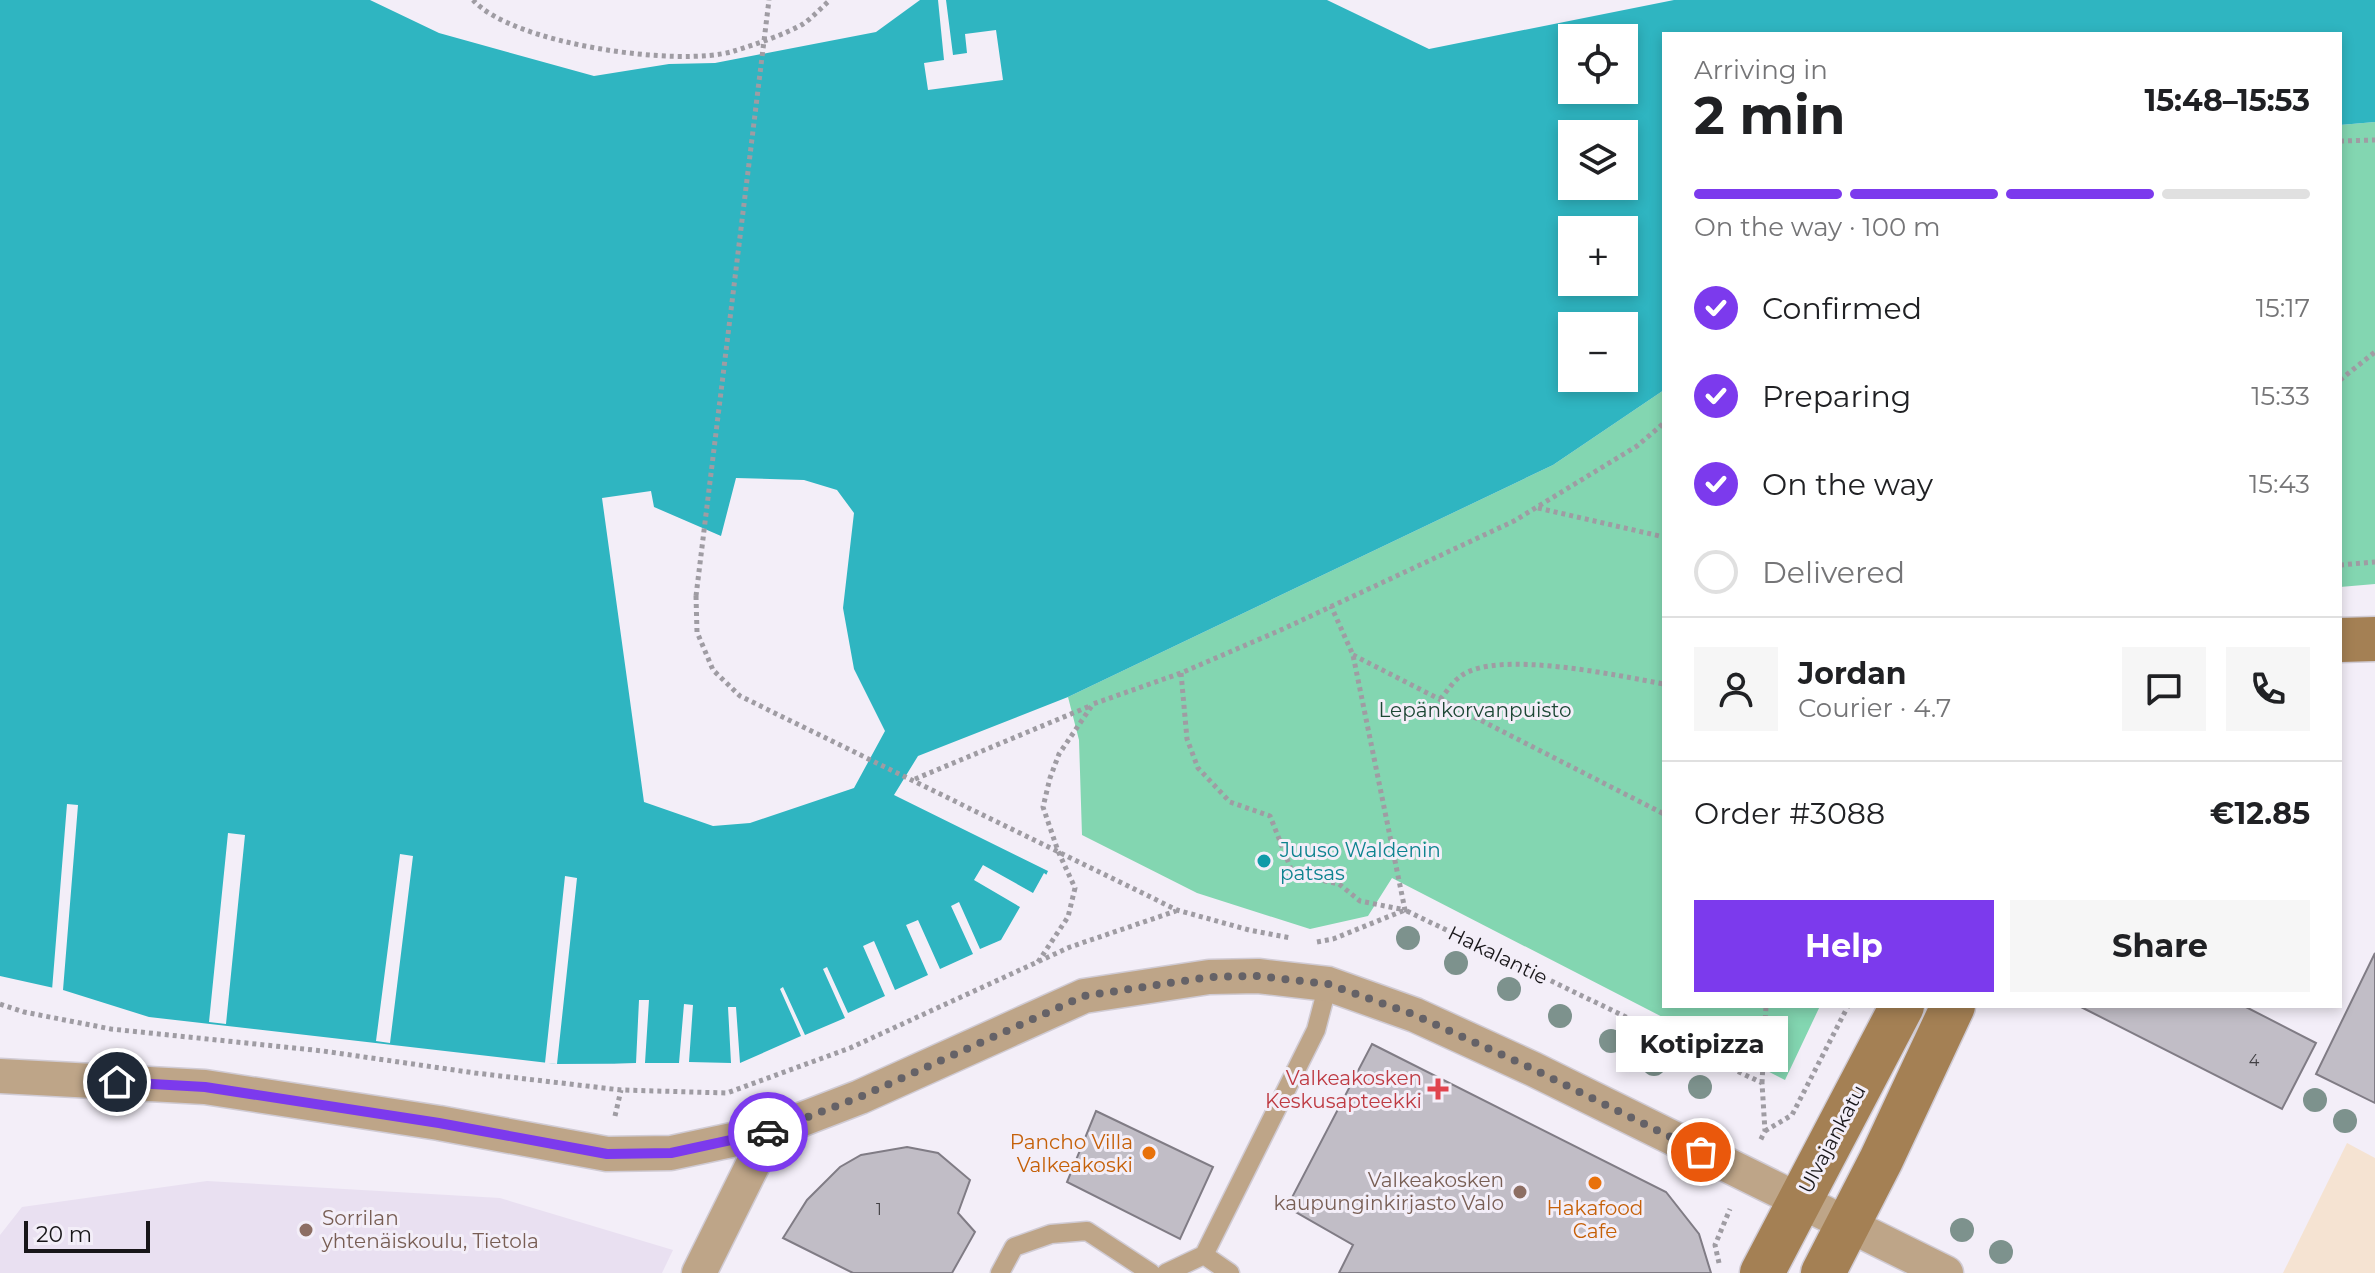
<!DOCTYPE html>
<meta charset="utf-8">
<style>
body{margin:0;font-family:Montserrat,sans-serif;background:#f6f6f6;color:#202124;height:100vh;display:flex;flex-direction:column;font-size:30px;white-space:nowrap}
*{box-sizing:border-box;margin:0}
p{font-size:26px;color:#757577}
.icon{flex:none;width:44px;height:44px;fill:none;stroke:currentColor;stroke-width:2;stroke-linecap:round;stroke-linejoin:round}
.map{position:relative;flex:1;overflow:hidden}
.side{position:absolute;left:1662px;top:32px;width:680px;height:976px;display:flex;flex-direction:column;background:#fff;border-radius:0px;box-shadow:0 4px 12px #0003}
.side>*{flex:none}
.controls{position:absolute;left:1558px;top:24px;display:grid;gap:16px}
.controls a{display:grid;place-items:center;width:80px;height:80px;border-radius:0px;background:#fff;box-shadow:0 4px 12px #0003;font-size:40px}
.scale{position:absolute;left:24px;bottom:20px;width:126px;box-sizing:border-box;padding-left:8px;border:4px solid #181619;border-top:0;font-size:22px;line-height:28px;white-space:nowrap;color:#181619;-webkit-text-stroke:6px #f3eef8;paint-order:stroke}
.pin{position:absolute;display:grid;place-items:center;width:68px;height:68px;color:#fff;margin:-34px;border:4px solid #fff;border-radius:50%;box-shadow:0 2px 8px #0007}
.courier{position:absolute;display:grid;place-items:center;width:80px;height:80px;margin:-40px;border:6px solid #7c3aed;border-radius:50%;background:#fff;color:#222;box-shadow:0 2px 10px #0007}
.bubble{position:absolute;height:56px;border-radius:0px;background:#fff;box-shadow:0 4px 12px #0003;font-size:26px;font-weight:700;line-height:56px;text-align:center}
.head em{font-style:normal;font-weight:700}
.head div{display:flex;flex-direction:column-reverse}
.head{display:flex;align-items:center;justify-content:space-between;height:136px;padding:0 32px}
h1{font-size:52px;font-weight:700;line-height:60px}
.bar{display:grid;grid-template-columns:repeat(4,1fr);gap:12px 8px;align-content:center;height:96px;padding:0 32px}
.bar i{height:10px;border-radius:6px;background:#e0e0e0}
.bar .current{background:#7c3aed}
.bar p{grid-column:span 4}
.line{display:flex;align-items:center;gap:20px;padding:0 32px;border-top:2px solid #e0e0e0}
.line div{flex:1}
.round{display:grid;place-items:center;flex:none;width:84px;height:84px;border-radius:0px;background:#f6f6f6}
ol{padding:0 32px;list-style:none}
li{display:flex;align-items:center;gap:24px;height:88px}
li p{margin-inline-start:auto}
li .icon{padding:8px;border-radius:50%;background:#7c3aed;color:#fff;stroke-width:4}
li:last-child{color:#757577}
li i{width:44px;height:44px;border:4px solid #e0e0e0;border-radius:50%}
.button{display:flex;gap:16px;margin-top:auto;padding:16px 32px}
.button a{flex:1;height:92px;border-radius:0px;background:#7c3aed;color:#fff;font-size:32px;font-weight:700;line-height:92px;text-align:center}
.button a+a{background:#f6f6f6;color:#202124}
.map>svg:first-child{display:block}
.commercial{fill:#f5e3d2}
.built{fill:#e9e0f1}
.green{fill:#83d6b1}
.water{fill:#2fb5c1;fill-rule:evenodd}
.pier{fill:#f3eef8}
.building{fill:#c1bdc6;stroke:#807c85;stroke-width:2}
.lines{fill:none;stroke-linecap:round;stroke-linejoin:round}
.lane-casing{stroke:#d0cbd4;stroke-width:21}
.street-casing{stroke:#d0cbd4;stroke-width:37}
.secondary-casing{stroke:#d0cbd4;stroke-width:47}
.path{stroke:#9f9ca3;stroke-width:5;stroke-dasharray:4 4;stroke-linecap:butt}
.lane{stroke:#bea588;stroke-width:18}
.street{stroke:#bea588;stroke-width:34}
.secondary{stroke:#a48054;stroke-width:44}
.path-bridge{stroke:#9f9ca3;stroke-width:5;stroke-dasharray:4 4;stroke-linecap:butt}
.tree{fill:#7d928d}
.done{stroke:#656267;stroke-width:8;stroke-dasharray:0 14.4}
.route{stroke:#7c3aed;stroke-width:10}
.culture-dot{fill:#0f9aa8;stroke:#f3eef8;stroke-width:3}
.health-dot{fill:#e0444e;stroke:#f3eef8;stroke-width:3}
.food-dot{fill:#e8710a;stroke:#f3eef8;stroke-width:3}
.education-dot{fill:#8d6e63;stroke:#f3eef8;stroke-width:3}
.labels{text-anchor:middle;stroke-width:6;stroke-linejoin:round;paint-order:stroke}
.number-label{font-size:16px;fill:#424044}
.park-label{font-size:20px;fill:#1d4735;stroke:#f3eef8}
.culture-label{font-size:20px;fill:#0d838f;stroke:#f3eef8;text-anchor:start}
.street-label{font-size:20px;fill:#181619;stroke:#f3eef8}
.health-label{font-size:20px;fill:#be3a42;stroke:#f3eef8;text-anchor:end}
.food-label{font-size:20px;fill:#c56008;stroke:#f3eef8;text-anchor:end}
.education-label{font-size:20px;fill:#785e54;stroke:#f3eef8;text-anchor:end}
</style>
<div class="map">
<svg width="2375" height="1273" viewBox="0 0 2375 1273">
<rect width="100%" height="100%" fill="#f3eef8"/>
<path class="commercial" d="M 2347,1143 L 2375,1158 L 2375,1273 L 2283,1273 Z"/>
<path class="built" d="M 207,1181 L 500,1198 L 673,1250 L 662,1273 L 0,1273 L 0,1235 L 22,1207 Z"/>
<path class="green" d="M 2375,122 L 2375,584 L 2340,587 L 2340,125 Z
M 1664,390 L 1664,1006 L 1820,1006 L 1785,1080 L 1392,878 L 1368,916 L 1310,929 L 1197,893 L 1082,835 L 1079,740 L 1068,697 L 1553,465 Z"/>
<path class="water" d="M 0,0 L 370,0 L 439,33 L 594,76 L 669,64 L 715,63 L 876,32 L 920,0 L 1327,0 L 1429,49 L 1674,0 L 2375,0 L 2375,122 L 2340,125 L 2340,34 L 1664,34 L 1664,390 L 1553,465 L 1068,697 L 918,756 L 894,795 L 1048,871 L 1027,917 L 1001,944 L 756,1063 L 557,1064 L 149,1017 L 63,990 L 0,976 ZM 1572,38 L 1624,38 L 1624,90 L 1572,90 ZM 1572,134 L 1624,134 L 1624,186 L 1572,186 ZM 1572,230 L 1624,230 L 1624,282 L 1572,282 ZM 1572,326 L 1624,326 L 1624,378 L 1572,378 ZM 736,478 L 804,480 L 837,490 L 854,513 L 843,608 L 854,669 L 885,731 L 854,788 L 750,823 L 713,826 L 644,802 L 602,498 L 651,491 L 654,507 L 721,536 Z"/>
<path class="pier" d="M 938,0 L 946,0 L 953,55 L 967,53 L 965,34 L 996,30 L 1003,80 L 928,90 L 924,63 L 944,60 Z
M 67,804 L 78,805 L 63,990 L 52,990 Z
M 228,833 L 245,835 L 226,1024 L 209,1022 Z
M 400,854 L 413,856 L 390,1043 L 376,1041 Z
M 983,865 L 1033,893 L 1044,873 L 1048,876 L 1030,920 L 1003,948 L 757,1067 L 614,1068 L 614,1064 L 636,1063 L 639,1000 L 649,1000 L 645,1063 L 679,1063 L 684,1004 L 693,1005 L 689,1062 L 731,1063 L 728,1007 L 736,1007 L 740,1063 L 801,1036 L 780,989 L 783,987 L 805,1035 L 845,1018 L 823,969 L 827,967 L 848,1013 L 885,996 L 863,946 L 874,941 L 895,990 L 928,975 L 906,925 L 918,920 L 940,969 L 973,954 L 951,906 L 959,902 L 980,949 L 1001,940 L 1020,907 L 974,880 Z
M 565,876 L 577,878 L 557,1064 L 545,1063 Z"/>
<path class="building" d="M 2375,953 L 2375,1103 L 2316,1074 Z
M 2079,1006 L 2244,1006 L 2316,1043 L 2282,1109 Z
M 1372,1044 L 1666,1192 L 1699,1234 L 1711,1273 L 1339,1273 L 1353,1245 L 1287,1207 Z
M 1096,1111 L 1213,1167 L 1180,1239 L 1067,1182 Z
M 907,1147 L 938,1153 L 970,1180 L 958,1213 L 975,1232 L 952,1273 L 853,1273 L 783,1238 L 807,1200 L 840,1167 L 861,1155 Z"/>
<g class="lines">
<g class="lane-casing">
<path id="lane" d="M 1204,1255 L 1230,1273
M 1000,1273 L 1014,1247 L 1051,1234 L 1087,1231 L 1151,1273
M 1166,1273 L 1204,1255 L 1316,1030 L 1328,984"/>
</g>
<g class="street-casing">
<path id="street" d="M 0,1076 L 205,1087 L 439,1123 L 607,1154 L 671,1153 L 769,1132 L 860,1097 L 1084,996 L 1209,977 L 1258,976 L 1328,984 L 1415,1015 L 1533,1069 L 1946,1273
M 699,1273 L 769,1132"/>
</g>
<g class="secondary-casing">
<path id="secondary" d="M 2340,640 L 2375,639
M 1762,1273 L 1902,1006
M 1823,1273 L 1881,1160 L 1953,1006"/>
</g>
<path class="path" d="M 473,0 C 512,44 679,68 734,51 C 754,45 786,34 803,24 C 812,18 821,8 830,0
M 2340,141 L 2375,140
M 2340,380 L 2375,352
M 1538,508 L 1664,537
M 2340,565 L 2375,562
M 696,596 L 697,632 L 713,670 L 740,696 L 1177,910 L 1249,930 L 1291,938
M 1353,655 L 1664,814
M 1181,673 L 1187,739 L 1198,768 L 1230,802 L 1270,816 L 1293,874 L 1339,884 L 1360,901 L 1405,910 L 1353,655 L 1331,606
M 1440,699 C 1447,692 1453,681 1461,676 C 1497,649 1620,676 1664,684
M 915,779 L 1090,706
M 1317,942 L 1333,939 L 1405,910 L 1762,1083 L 1765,1131 L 1760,1141
M 1038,962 L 1068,917 L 1075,888 L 1058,851 L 1043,807 L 1050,778 L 1059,754 L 1093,704 L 1181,673 L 1283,629 L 1514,521 L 1637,446 L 1664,423
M 0,1004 L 24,1012 L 111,1029 L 323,1051 L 475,1073 L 621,1090 L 727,1093 L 850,1048 L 1070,947 L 1176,911
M 1762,1083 L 1766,1006
M 615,1116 L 621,1090
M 1765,1131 L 1792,1115 L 1848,1006
M 1719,1263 L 1715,1245 L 1730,1209"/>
<use href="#lane" class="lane"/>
<use href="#street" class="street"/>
<use href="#secondary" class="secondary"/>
<path class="path-bridge" d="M 696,596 L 769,0"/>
</g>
<g class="tree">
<circle cx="1408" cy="938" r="12"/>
<circle cx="1456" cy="963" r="12"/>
<circle cx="1509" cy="989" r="12"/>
<circle cx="1560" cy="1016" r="12"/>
<circle cx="1611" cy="1041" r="12"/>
<circle cx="1654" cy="1064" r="12"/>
<circle cx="1700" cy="1087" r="12"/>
<circle cx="2315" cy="1100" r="12"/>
<circle cx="2345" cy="1121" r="12"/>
<circle cx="1962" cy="1230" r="12"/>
<circle cx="2001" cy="1252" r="12"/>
</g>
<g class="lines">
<path class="done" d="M 768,1132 L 860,1097 L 1084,996 L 1209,977 L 1258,976 L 1328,984 L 1415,1015 L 1533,1069 L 1701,1152"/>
<path class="route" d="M 117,1082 L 205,1087 L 439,1123 L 607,1154 L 671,1153 L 768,1132"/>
</g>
<circle class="culture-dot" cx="1264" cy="861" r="8"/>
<path class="health-dot" d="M1434 1077h8v8h8v8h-8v8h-8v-8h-8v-8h8z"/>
<g class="food-dot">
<circle cx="1149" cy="1153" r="8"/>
<circle cx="1595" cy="1183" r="8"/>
</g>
<g class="education-dot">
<circle cx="1520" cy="1192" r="8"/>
<circle cx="306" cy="1230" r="8"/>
</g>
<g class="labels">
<g class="number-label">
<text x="2254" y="1066">4</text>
<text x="879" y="1215">1</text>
</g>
<g class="park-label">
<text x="1475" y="717">Lepänkorvanpuisto</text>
</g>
<g class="culture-label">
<text x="1280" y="857">Juuso Waldenin<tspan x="1280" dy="23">patsas</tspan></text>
</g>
<g class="street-label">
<text transform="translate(1498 955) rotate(26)" y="7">Hakalantie</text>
<text transform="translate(1832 1139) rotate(-62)" y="7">Ulvajankatu</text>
</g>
<g class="health-label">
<text x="1422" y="1085">Valkeakosken<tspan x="1422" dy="23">Keskusapteekki</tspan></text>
</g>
<g class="food-label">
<text x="1133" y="1149">Pancho Villa<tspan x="1133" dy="23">Valkeakoski</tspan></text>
<text x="1595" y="1215" text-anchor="middle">Hakafood<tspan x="1595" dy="23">Cafe</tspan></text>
</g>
<g class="education-label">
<text x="1504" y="1187">Valkeakosken<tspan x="1504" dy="23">kaupunginkirjasto Valo</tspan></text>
<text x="322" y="1225" text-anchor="start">Sorrilan<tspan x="322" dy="23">yhtenäiskoulu, Tietola</tspan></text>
</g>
</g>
</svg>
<div class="controls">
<a><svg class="icon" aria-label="locate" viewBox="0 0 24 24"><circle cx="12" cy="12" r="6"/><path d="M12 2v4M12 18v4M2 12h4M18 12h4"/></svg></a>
<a><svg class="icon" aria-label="layers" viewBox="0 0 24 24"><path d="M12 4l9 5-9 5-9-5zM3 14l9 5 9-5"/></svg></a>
<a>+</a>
<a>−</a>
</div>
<div class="scale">20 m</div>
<div class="pin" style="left:1701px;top:1152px;background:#ea580c"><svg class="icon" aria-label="bag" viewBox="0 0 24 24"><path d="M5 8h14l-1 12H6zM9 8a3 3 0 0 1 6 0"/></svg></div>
<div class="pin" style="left:117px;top:1082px;background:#1f2937"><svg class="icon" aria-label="home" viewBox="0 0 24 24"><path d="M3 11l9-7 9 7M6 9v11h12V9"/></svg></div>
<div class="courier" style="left:768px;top:1132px"><svg class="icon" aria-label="car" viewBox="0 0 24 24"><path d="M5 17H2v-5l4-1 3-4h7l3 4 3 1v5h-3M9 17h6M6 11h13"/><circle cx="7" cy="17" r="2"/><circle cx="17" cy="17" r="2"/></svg></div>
<div class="bubble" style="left:1616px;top:1016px;width:172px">Kotipizza</div>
<section class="side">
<div class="head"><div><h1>2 min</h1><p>Arriving in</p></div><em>15:48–15:53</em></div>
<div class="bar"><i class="current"></i><i class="current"></i><i class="current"></i><i></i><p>On the way · 100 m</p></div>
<ol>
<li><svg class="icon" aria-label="check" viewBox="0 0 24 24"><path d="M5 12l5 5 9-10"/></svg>Confirmed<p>15:17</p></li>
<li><svg class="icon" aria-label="check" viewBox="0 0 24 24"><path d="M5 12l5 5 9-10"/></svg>Preparing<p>15:33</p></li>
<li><svg class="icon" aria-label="check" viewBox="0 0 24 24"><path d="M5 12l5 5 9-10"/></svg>On the way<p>15:43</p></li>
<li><i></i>Delivered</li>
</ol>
<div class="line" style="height:144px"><a class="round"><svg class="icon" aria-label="person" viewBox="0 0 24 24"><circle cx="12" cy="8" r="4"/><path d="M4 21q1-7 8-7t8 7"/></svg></a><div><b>Jordan</b><p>Courier · 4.7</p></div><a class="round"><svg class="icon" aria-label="chat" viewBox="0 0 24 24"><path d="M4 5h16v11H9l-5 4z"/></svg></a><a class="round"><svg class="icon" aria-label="phone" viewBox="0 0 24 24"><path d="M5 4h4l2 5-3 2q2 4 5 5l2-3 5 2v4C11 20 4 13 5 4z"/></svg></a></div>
<div class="line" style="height:104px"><div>Order #3088</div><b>€12.85</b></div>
<div class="button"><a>Help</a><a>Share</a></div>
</section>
</div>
